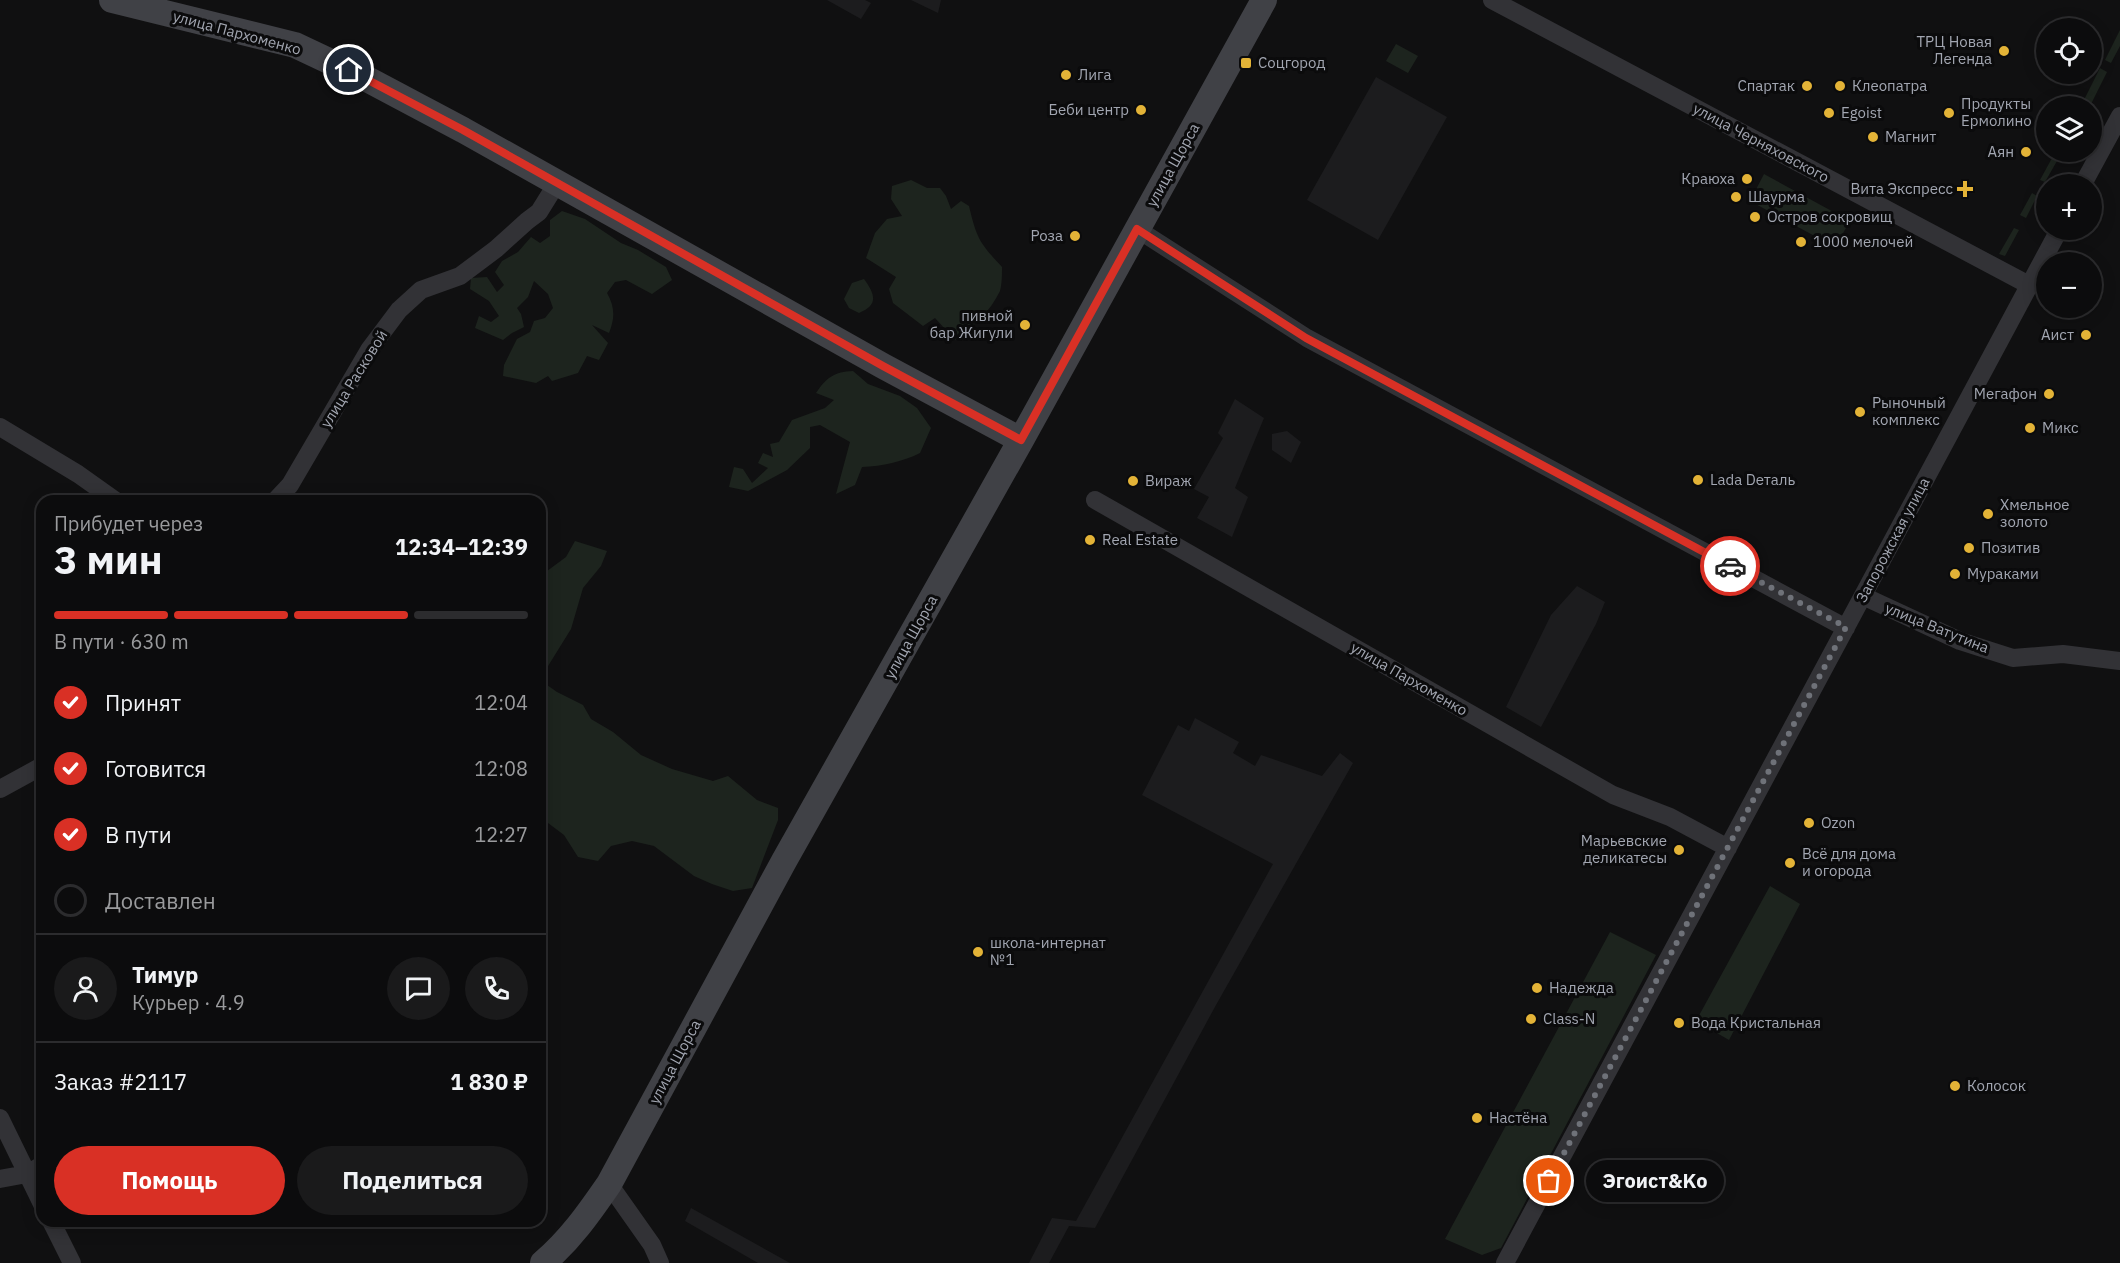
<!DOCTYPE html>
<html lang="ru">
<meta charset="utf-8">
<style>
body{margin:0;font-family:"IBM Plex Sans",sans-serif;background:#1a1a1b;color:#f1f3f6;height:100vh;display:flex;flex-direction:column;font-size:22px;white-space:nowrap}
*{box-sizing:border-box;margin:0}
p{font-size:20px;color:#9a9b9d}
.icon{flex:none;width:33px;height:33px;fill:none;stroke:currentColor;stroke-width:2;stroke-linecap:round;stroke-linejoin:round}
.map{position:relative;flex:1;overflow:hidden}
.side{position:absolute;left:36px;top:495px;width:510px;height:732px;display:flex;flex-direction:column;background:#0c0c0d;border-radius:18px;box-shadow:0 3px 15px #0003,0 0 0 2px #2c2c2e}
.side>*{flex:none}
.controls{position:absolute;left:2036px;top:18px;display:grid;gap:12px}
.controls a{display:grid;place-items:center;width:66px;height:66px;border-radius:50%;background:#0c0c0d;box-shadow:0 3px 15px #0003,0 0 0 2px #2c2c2e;font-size:30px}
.pin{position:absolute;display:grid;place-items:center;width:51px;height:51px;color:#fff;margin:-26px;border:3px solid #fff;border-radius:50%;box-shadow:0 2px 6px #0007}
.courier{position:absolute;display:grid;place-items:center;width:60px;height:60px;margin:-30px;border:4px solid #d93025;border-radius:50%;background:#fff;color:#222;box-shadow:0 2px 8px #0007}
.bubble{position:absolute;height:42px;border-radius:21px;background:#0c0c0d;box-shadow:0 3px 15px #0003,0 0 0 2px #2c2c2e;font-size:20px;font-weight:800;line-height:42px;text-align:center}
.head em{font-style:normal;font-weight:800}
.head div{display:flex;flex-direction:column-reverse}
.head{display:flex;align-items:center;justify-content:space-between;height:102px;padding:0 18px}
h1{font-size:39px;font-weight:800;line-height:45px}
.bar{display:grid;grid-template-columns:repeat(4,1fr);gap:9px 6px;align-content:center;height:72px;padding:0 18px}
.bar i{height:8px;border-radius:4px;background:#2c2c2e}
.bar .active{background:#d93025}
.bar p{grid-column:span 4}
.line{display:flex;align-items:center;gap:15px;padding:0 18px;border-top:2px solid #2c2c2e}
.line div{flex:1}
.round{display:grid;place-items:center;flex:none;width:63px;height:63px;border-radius:32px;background:#1a1a1b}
ol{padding:0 18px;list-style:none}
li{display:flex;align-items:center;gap:18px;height:66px}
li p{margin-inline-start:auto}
li .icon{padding:6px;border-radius:50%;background:#d93025;color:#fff;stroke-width:4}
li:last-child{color:#9a9b9d}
li i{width:33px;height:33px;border:3px solid #2c2c2e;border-radius:50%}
.primary-button{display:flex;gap:12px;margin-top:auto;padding:12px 18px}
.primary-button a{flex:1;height:69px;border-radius:36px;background:#d93025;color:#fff;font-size:24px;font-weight:800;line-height:69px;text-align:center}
.primary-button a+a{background:#1a1a1b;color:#f1f3f6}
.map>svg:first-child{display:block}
.built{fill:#1c1c1e}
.green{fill:#1d241e}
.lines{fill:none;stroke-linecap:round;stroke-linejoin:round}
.street{stroke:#323236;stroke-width:18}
.secondary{stroke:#404146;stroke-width:26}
.done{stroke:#6f7279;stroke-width:6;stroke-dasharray:0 10.8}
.route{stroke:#d93025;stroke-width:8}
.poi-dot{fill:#e3b337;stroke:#0b0b0c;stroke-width:2}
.labels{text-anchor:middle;stroke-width:6;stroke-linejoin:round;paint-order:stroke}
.street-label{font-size:15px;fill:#a2a6b1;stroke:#0b0b0c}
.poi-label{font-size:15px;fill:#a2a6b1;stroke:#0b0b0c;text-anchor:start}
</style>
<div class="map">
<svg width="2120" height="1263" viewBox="0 0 2120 1263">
<rect width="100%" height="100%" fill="#101011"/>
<path class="built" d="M 827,0 L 865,0 L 871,3 L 861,19 Z
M 911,0 L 941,0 L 938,13 Z
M 1376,77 L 1447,117 L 1378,240 L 1307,200 Z
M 1235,399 L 1264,418 L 1235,488 L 1248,497 L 1232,537 L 1197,518 L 1209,497 L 1194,489 L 1223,438 L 1218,433 Z
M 1287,431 L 1301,442 L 1291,463 L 1272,450 L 1272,434 Z
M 1577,586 L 1605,602 L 1596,624 L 1541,727 L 1506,707 L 1551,615 Z
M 1195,718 L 1239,742 L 1233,753 L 1255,766 L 1261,755 L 1322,776 L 1340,753 L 1353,763 L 1216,1005 L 1095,1228 L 1069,1226 L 1049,1263 L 1029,1263 L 1052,1218 L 1076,1221 L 1273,864 L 1142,795 L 1178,725 L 1189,731 Z
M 691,1208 L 790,1263 L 758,1263 L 685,1221 Z"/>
<path class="green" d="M 2120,30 L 2120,46 L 2111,63 L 2105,60 Z
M 1396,44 L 1418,56 L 1408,73 L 1386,61 Z
M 2100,68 L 2107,72 L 2090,106 L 2083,102 Z
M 2052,158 L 2057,161 L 2045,182 L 2040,180 Z
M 1764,174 L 1850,221 L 1835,247 L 1750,201 Z
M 911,180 L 927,188 L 940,188 L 946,196 L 951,209 L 961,201 L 969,206 C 977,239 979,242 1002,267 C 1002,274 1002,284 1000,291 C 990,312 973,327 955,340 L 935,318 L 923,326 L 893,303 L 889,289 L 896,277 L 866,258 L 875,233 L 887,219 L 902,216 L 891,199 L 892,186 Z
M 2032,193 L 2037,196 L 2026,218 L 2020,215 Z
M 562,211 L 585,219 L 621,243 L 638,250 L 666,267 L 672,280 L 652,294 L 626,280 L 615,282 L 607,293 C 615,307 615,318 609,333 L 592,325 L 608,343 L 599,360 L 587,356 L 578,373 L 552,381 L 548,376 L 536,383 L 503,376 L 504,365 L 517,339 L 530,332 L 534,321 L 545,318 L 553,308 L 548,294 L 534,281 L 528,297 L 517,308 L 521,314 L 524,327 L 512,333 L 503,340 L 475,328 L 479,316 L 491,322 L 499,316 L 489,301 L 470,289 L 471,278 L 487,277 L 497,292 L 504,285 L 495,272 L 502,261 L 518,252 L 531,237 L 540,243 L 550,236 L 550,220 Z
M 2014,228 L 2019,230 L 2005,256 L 1999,254 Z
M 864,279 C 875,294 879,305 859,313 L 849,308 L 844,299 L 852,283 Z
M 853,371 L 868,384 L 900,396 L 917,408 L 931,428 L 920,453 C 902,462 883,466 862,467 L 855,485 L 836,494 L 850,442 L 820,425 L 810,427 L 810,448 L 787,470 L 748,491 L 729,487 L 734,467 L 743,469 L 752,483 L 768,468 L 758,463 L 763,453 L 773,457 L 770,444 L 779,442 L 792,420 L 825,408 L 834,400 L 816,393 C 827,377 834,372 853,371 Z
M 575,541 L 607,551 L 601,566 L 583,588 L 571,629 L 540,679 L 540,578 L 543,574 L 566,557 Z
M 540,680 L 557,692 L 583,705 L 591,719 L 613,732 L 641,755 L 672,769 L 713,781 L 728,776 L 757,800 L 778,808 L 778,820 L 752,888 L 733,891 L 712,884 L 694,876 L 654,846 L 632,841 L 611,846 L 598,861 L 578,857 L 564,835 L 540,817 Z
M 1770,886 L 1800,904 L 1729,1040 L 1696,1021 Z
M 1610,932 L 1656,955 L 1501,1248 L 1482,1255 L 1445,1239 Z"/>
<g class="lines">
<path class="street" d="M 1492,0 L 2029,285
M 2083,184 L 2120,116
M 1137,229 L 1307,338 L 1846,628
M 0,427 L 78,474 L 116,501
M 1095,500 L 1613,795 L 1670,817 L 1728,848
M 275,501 L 290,485 L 369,350 L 399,310 L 421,290 L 460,276 L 496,249 L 527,221 L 539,212 L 557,183
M 1863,596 L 1960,641 L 2013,658 L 2063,654 L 2120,661
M 0,789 L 42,766
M 0,1118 L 42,1204
M 0,1179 L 27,1174 L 42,1165
M 609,1184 L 652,1245 L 660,1263
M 51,1221 L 72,1263
M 1505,1263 L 2059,230"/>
<path class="secondary" d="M 112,0 L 295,45 L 367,79 L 463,130 L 883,366 L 1021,440
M 543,1263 C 570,1240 589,1213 609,1184 L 784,861 L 1021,440 L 1264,0"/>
</g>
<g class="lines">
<path class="done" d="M 1549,1181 L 1846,627 L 1730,566"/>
<path class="route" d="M 349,70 L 463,130 L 883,366 L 1021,440 L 1137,229 L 1306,338 L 1730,566"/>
</g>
<g class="poi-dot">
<circle cx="2004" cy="51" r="6"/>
<rect x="1240" y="57" width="12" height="12" rx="3"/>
<circle cx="1066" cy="75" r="6"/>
<circle cx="1807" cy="86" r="6"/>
<circle cx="1840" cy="86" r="6"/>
<circle cx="1141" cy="110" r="6"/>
<circle cx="1829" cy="113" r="6"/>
<circle cx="1949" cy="113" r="6"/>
<circle cx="1873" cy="137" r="6"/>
<circle cx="2026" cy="152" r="6"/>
<circle cx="1747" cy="179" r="6"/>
<path d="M1962 180h6v6h6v6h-6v6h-6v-6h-6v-6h6z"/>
<circle cx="1736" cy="197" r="6"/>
<circle cx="1755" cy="217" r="6"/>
<circle cx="1075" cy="236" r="6"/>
<circle cx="1801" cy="242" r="6"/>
<circle cx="1025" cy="325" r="6"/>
<circle cx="2086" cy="335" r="6"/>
<circle cx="2049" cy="394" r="6"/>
<circle cx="1860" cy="412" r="6"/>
<circle cx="2030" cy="428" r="6"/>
<circle cx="1698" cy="480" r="6"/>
<circle cx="1133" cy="481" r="6"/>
<circle cx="1988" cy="514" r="6"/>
<circle cx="1090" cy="540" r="6"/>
<circle cx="1969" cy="548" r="6"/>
<circle cx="1955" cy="574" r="6"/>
<circle cx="1809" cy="823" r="6"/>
<circle cx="1679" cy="850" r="6"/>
<circle cx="1790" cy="863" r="6"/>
<circle cx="978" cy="952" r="6"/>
<circle cx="1537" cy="988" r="6"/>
<circle cx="1531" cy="1019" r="6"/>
<circle cx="1679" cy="1023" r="6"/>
<circle cx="1955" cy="1086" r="6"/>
<circle cx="1477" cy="1118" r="6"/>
</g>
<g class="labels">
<g class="street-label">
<text transform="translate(237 33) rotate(15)" y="5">улица Пархоменко</text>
<text transform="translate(1761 143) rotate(28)" y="5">улица Черняховского</text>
<text transform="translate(1173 165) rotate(-61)" y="5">улица Щорса</text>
<text transform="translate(354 379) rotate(-58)" y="5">улица Расковой</text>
<text transform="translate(1893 540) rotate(-62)" y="5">Запорожская улица</text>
<text transform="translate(1937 628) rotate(22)" y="5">улица Ватутина</text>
<text transform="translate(911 637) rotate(-61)" y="5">улица Щорса</text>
<text transform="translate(1409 679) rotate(30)" y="5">улица Пархоменко</text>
<text transform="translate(675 1062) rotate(-62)" y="5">улица Щорса</text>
</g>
<g class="poi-label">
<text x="1992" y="47" text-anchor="end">ТРЦ Новая<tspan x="1992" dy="17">Легенда</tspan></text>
<text x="1258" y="68">Соцгород</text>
<text x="1078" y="80">Лига</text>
<text x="1795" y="91" text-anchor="end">Спартак</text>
<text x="1852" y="91">Клеопатра</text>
<text x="1961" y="109">Продукты<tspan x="1961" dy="17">Ермолино</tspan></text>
<text x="1129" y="115" text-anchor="end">Беби центр</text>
<text x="1841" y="118">Egoist</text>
<text x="1885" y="142">Магнит</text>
<text x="2014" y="157" text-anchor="end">Аян</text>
<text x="1735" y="184" text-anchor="end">Краюха</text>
<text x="1953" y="194" text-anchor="end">Вита Экспресс</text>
<text x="1748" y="202">Шаурма</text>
<text x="1767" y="222">Остров сокровищ</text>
<text x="1063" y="241" text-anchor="end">Роза</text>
<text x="1813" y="247">1000 мелочей</text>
<text x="1013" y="321" text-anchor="end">пивной<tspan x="1013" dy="17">бар Жигули</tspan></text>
<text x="2074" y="340" text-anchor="end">Аист</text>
<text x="2037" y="399" text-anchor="end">Мегафон</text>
<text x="1872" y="408">Рыночный<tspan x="1872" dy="17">комплекс</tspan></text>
<text x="2042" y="433">Микс</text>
<text x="1710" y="485">Lada Dеталь</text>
<text x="1145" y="486">Вираж</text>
<text x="2000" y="510">Хмельное<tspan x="2000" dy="17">золото</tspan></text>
<text x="1102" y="545">Real Estate</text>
<text x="1981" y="553">Позитив</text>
<text x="1967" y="579">Мураками</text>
<text x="1821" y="828">Ozon</text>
<text x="1667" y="846" text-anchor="end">Марьевские<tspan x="1667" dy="17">деликатесы</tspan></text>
<text x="1802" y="859">Всё для дома<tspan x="1802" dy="17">и огорода</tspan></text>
<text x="990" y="948">школа-интернат<tspan x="990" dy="17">№1</tspan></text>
<text x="1549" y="993">Надежда</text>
<text x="1543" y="1024">Class-N</text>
<text x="1691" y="1028">Вода Кристальная</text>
<text x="1967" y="1091">Колосок</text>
<text x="1489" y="1123">Настёна</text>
</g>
</g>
</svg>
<div class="controls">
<a><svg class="icon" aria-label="locate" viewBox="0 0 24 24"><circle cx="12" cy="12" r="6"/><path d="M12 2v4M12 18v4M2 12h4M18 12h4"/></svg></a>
<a><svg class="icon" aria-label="layers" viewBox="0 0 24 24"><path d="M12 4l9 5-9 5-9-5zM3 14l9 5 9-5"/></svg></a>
<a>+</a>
<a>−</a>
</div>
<div class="pin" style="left:1549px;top:1181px;background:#ea580c"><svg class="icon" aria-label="bag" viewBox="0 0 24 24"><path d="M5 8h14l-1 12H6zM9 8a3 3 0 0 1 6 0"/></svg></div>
<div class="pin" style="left:349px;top:70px;background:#1f2937"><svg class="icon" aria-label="home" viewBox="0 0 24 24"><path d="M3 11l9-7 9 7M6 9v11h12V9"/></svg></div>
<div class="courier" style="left:1730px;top:566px"><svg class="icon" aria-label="car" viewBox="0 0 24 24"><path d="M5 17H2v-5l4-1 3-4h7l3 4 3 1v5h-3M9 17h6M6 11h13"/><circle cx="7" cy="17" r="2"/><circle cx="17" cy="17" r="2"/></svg></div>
<div class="bubble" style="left:1586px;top:1160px;width:138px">Эгоист&amp;Kо</div>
<section class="side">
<div class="head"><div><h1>3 мин</h1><p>Прибудет через</p></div><em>12:34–12:39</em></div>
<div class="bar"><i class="active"></i><i class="active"></i><i class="active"></i><i></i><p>В пути · 630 m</p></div>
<ol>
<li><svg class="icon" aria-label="check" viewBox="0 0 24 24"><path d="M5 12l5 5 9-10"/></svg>Принят<p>12:04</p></li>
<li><svg class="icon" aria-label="check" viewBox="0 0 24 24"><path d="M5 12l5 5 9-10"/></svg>Готовится<p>12:08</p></li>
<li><svg class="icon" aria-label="check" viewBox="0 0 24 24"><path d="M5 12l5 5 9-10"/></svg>В пути<p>12:27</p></li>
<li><i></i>Доставлен</li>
</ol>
<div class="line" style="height:108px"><a class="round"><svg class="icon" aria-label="person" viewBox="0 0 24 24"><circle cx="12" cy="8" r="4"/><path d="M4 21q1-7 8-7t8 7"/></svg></a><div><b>Тимур</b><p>Курьер · 4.9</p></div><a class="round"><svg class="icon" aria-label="chat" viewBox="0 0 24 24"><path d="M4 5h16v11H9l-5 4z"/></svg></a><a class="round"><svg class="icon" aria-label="phone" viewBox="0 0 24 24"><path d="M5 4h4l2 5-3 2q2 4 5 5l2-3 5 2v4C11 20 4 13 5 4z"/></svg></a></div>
<div class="line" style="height:78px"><div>Заказ #2117</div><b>1 830 ₽</b></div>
<div class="primary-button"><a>Помощь</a><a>Поделиться</a></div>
</section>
</div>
